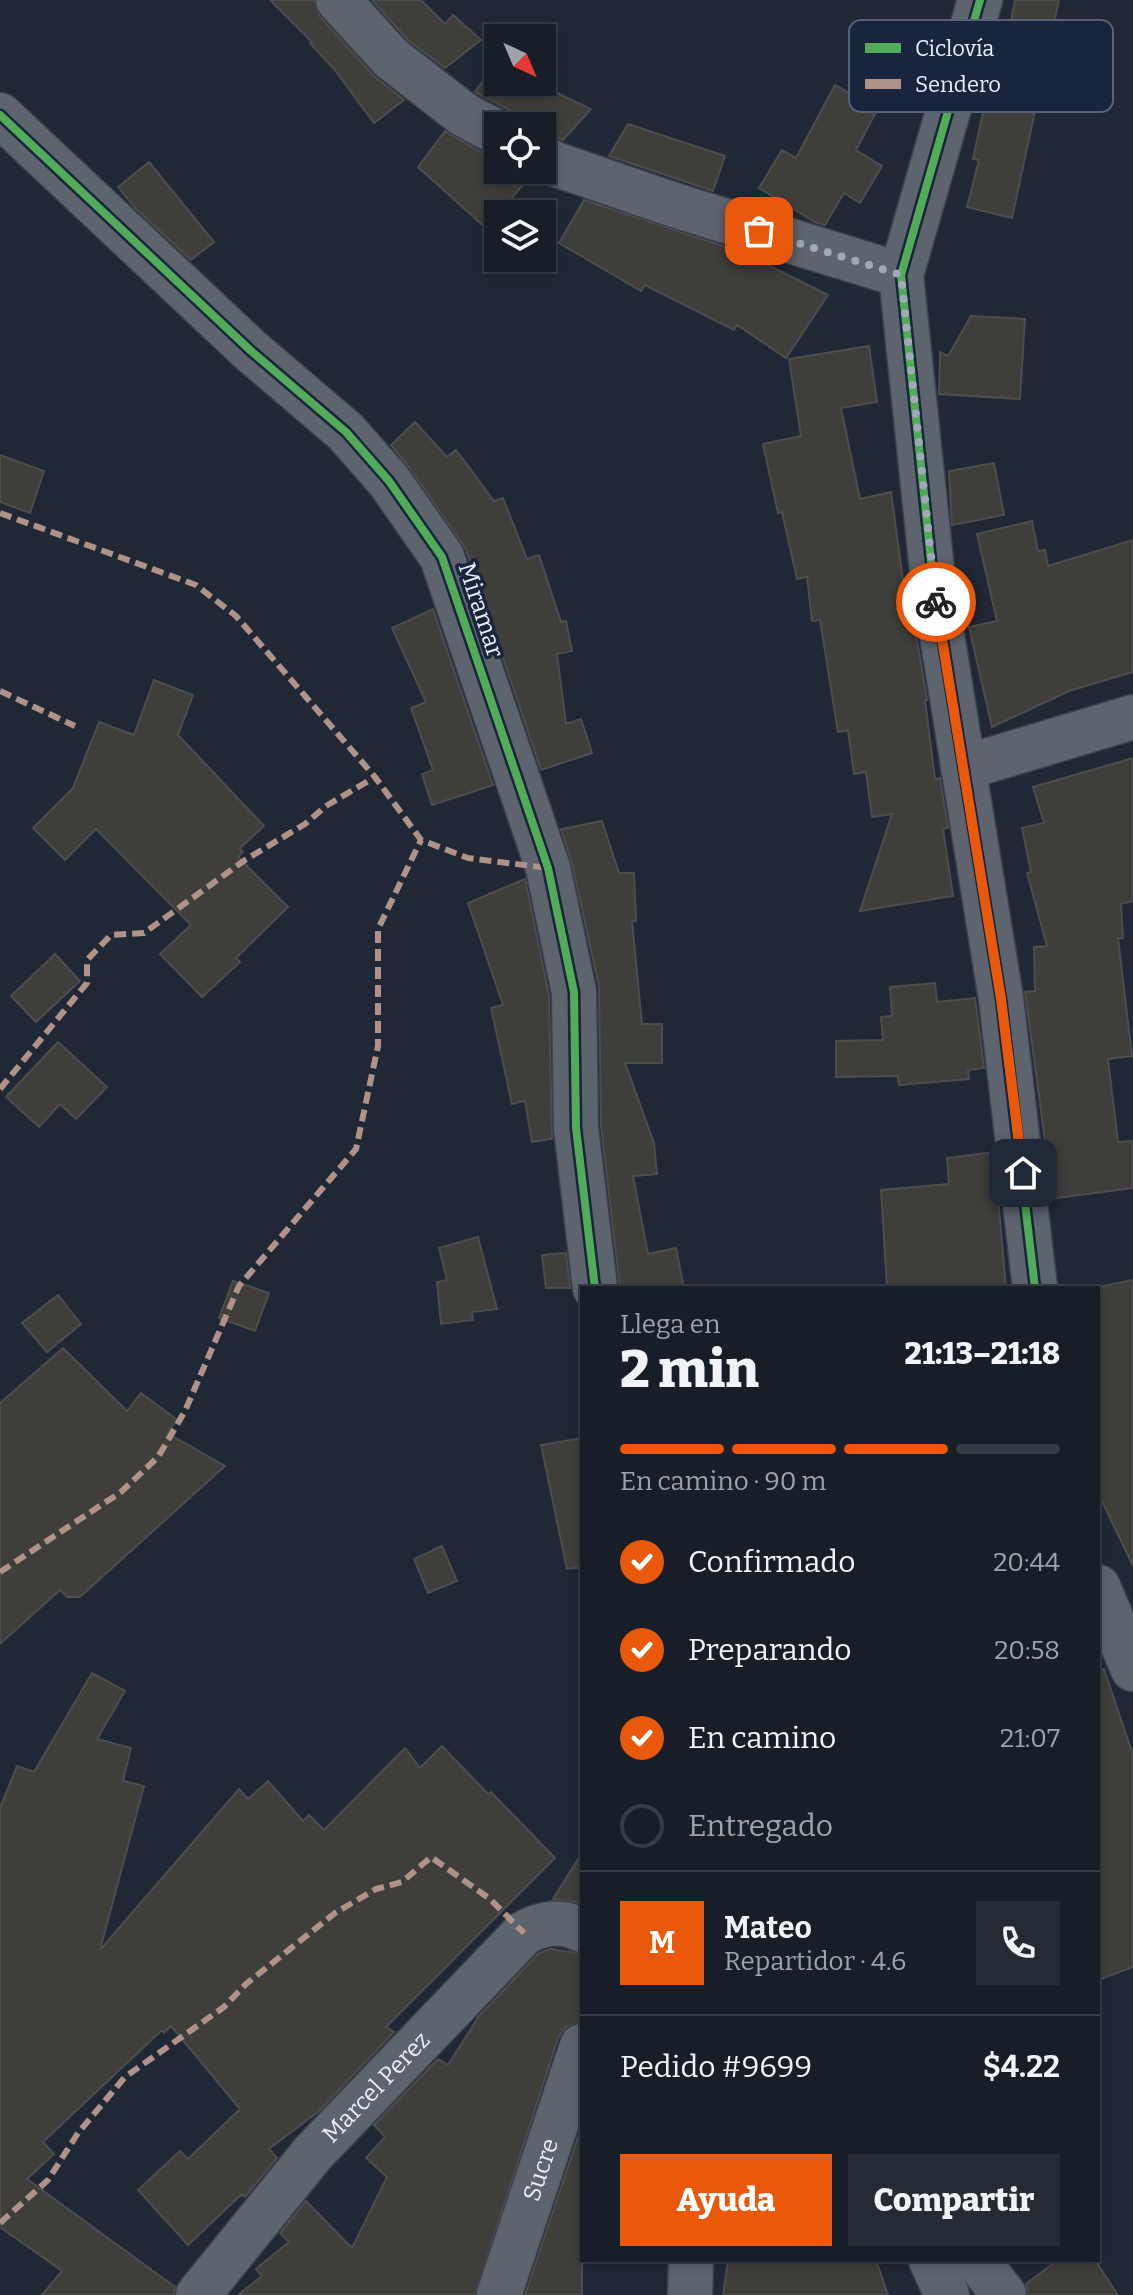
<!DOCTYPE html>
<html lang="es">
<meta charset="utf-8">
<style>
body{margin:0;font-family:Bitter,serif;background:#252b34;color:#f1f3f6;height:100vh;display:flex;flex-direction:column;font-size:30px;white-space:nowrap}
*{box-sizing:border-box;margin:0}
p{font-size:26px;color:#9fa2a8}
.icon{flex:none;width:44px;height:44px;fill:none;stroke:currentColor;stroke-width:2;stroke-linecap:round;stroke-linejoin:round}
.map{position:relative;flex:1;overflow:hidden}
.drawer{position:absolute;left:580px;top:1286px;width:520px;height:976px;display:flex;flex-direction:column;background:#181e28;border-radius:0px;box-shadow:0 4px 12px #0003,0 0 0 2px #363c45}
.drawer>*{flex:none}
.needle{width:52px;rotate:136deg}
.controls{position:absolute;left:484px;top:24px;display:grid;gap:16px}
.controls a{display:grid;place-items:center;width:72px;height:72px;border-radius:0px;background:#181e28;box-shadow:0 4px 12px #0003,0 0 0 2px #363c45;font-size:40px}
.pin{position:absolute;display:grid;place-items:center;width:68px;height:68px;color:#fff;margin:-34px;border-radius:16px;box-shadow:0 4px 12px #0006}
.courier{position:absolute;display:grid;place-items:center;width:80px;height:80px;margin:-40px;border:6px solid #ea580c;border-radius:50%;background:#fff;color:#222;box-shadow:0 2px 10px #0007}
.head em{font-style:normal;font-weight:800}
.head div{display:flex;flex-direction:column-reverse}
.head{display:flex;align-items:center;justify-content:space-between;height:136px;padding:0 40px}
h1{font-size:52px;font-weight:800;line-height:60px}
.bar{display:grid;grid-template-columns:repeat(4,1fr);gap:12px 8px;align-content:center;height:96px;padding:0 40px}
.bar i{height:10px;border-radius:6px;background:#363c45}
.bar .active{background:#ea580c}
.bar p{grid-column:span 4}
.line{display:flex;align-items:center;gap:20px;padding:0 40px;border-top:2px solid #363c45}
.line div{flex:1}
.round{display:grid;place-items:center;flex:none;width:84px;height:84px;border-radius:0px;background:#252b34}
ol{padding:0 40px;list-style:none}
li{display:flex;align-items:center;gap:24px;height:88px}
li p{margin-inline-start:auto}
li .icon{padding:8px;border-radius:50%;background:#ea580c;color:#fff;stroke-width:4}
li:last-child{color:#9fa2a8}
li i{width:44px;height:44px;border:4px solid #363c45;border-radius:50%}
.cta{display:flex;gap:16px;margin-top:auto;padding:16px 40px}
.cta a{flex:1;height:92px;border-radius:0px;background:#ea580c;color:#fff;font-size:32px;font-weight:800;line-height:92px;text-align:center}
.cta a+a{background:#252b34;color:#f1f3f6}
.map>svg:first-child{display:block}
.building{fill:#403e3b;stroke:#4d4d4e;stroke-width:2}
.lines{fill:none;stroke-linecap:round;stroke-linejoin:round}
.street-casing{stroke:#3c424d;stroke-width:47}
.street{stroke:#5d646e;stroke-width:44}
.quiet{stroke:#af9288;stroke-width:6;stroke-dasharray:12 6;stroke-linecap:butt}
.cycleway-casing{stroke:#18253d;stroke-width:13}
.cycleway{stroke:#51ab58;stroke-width:8}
.done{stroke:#a1a9b6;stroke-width:8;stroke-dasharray:0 14.4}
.route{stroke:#ea580c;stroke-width:10}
.labels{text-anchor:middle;stroke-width:7;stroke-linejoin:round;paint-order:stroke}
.street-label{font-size:24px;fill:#e7effc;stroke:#18253d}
.key{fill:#18253d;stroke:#566276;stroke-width:2}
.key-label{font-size:22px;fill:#e7effc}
</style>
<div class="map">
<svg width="1133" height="2295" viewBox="0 0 1133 2295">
<rect width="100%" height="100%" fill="#202835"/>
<path class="building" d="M 270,0 L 314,0 L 320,17 L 373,75 L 404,100 L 374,123 L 334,69 L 310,43 L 312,42 Z
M 372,0 L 421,0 L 445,24 L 453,15 L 481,40 L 445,68 L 408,40 Z
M 1015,0 L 1059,0 L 1012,218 L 967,207 L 979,160 L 973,159 L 994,61 L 1003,63 Z
M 878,22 L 923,37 L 909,79 L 896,74 L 856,150 L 882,166 L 860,203 L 844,193 L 825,225 L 815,222 L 759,188 L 782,150 L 796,158 L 835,85 L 854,96 Z
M 490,71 L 498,75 L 498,82 L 534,82 L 591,109 L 563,140 L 542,132 L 542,126 L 521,126 L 519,119 L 511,111 L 475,92 Z
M 628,124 L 725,156 L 713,191 L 609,156 Z
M 445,131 L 486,155 L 498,158 L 498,170 L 521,170 L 529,178 L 486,228 L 418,167 Z
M 149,162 L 214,242 L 191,260 L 134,207 L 118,187 Z
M 584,200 L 744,253 L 828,295 L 786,358 L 737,325 L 734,330 L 645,285 L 641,291 L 559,243 Z
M 971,316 L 1025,319 L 1020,399 L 939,394 L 940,352 L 948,356 Z
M 869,346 L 877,402 L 841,408 L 860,499 L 891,492 L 908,617 L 913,616 L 927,700 L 925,700 L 935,779 L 940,778 L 948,828 L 943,829 L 953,896 L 860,911 L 892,814 L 872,817 L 866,772 L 854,774 L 848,730 L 838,732 L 820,620 L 812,621 L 807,577 L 797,579 L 782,512 L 778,513 L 763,444 L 801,436 L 789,359 Z
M 415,422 L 447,457 L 456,450 L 494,501 L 503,498 L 527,559 L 539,555 L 561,622 L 566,621 L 572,651 L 557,654 L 566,724 L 581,719 L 592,753 L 541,770 L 466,549 L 409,467 L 391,445 Z
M 0,455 L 44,471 L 30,513 L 0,502 Z
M 994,463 L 1004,515 L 952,525 L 949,471 Z
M 1032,521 L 1038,551 L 1045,550 L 1048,566 L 1133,540 L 1133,672 L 1069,691 L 992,727 L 969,627 L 997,621 L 977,534 Z
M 433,609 L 493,785 L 432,805 L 422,774 L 433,770 L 411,708 L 426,702 L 392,628 Z
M 154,680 L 193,695 L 178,735 L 264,826 L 240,848 L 243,852 L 238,857 L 288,907 L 236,958 L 240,962 L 202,997 L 160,954 L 191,925 L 96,829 L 65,860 L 33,828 L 73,788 L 99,722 L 134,735 Z
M 1133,758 L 1133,901 L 1121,904 L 1123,938 L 1118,938 L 1132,1056 L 1108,1059 L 1118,1142 L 1133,1141 L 1133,1188 L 1050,1199 L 1044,1148 L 1046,1148 L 1025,992 L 1035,991 L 1034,947 L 1047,946 L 1027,873 L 1031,872 L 1022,828 L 1044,823 L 1033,787 Z
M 602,821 L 619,873 L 634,873 L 636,921 L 632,921 L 642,1024 L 662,1024 L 662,1063 L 625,1063 L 654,1143 L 657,1174 L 633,1176 L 648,1254 L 676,1248 L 684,1288 L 620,1288 L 601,1126 L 599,987 L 572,863 L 561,829 Z
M 525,879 L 549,995 L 552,1139 L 532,1142 L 525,1101 L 512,1104 L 491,1008 L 503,1005 L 468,903 Z
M 55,954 L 80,981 L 36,1022 L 11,996 Z
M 935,983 L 937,1002 L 975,998 L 984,1068 L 968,1070 L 969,1079 L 899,1085 L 898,1076 L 836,1077 L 836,1041 L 883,1040 L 881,1017 L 892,1016 L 890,987 Z
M 58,1042 L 107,1087 L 76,1119 L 60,1104 L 39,1127 L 6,1097 Z
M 994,1152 L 1006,1288 L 887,1288 L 881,1190 L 949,1184 L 947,1158 Z
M 478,1237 L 497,1309 L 472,1312 L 473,1320 L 441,1324 L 437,1282 L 447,1280 L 439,1248 Z
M 566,1253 L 570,1288 L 546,1288 L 542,1255 Z
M 1133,1280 L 1133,1566 L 1100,1497 L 1098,1485 L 1098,1287 Z
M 233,1281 L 269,1293 L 255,1331 L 219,1318 Z
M 58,1295 L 81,1324 L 47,1352 L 22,1323 Z
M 63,1348 L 127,1411 L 141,1393 L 177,1420 L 167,1433 L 225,1466 L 80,1597 L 67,1597 L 60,1590 L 0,1644 L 0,1403 Z
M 582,1438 L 582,1567 L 567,1569 L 541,1445 Z
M 442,1546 L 457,1581 L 428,1593 L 414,1559 Z
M 1104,1669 L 1133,1755 L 1133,1967 L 1098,1980 L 1098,1670 Z
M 92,1673 L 125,1691 L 97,1739 L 131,1748 L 123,1781 L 144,1786 L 100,1950 L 239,1789 L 248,1799 L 268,1781 L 303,1821 L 309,1815 L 324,1830 L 405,1748 L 420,1768 L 442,1746 L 488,1794 L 491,1792 L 555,1858 L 386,2027 L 394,2032 L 319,2111 L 269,2149 L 277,2158 L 245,2197 L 242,2194 L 188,2245 L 138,2190 L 180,2151 L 188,2159 L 240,2109 L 171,2026 L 164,2033 L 162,2030 L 43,2142 L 54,2154 L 27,2179 L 175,2287 L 174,2295 L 42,2295 L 62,2271 L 0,2227 L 0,1808 L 17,1766 L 34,1772 Z
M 582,1853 L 582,1903 L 553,1899 Z
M 551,1949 L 582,1954 L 582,2022 L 566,2027 L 558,2038 L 475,2295 L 238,2295 L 262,2276 L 256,2269 L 289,2242 L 280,2233 L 306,2201 L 352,2248 L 387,2177 L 366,2158 L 385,2137 L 374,2125 L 438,2059 L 448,2065 L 479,2016 L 539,1953 Z
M 582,2125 L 582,2295 L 525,2295 Z
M 728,2260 L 876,2260 L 888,2295 L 723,2295 Z
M 1058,2260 L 1095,2260 L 1118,2295 L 1028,2295 L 1026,2284 Z"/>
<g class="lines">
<g class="street-casing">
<g id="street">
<path d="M 338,0 L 391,58 L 463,114 L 498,133"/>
<path d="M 980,0 L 901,275 L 933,580 L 1001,999 L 1035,1288"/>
<path d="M 0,115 L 250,350 L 346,432 L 389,481 L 442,557 L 548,868 L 574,992 L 576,1128 L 595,1288"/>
<path d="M 542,157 L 555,164 L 674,205 L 901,275"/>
<path d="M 963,768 L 1133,717"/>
<path d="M 1098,1587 L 1133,1669"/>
<path d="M 931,2260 L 947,2295"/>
<path d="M 977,2260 L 1004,2295"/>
<path id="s1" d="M 198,2295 L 313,2153 L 524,1933 C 544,1922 561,1920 582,1930"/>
<path id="s2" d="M 499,2295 L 582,2046"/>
<path d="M 690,2295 L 691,2260"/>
</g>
</g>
<use href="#street" class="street"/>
<path class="quiet" d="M 0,513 L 196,585 L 236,616 L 375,777 L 421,840 L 468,858 L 548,868
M 0,691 L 75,726
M 0,1089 L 87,983 L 87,960 L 111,935 L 144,933 L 245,860 L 305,824 L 326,806 L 375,777
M 0,1572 L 121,1492 L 158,1457 L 185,1411 L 239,1286 L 356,1149 L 378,1046 L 378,929 L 421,840
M 0,2223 L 48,2180 L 78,2133 L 125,2077 L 224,2007 L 246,1984 L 335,1913 L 376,1889 L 402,1882 L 431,1857 L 490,1899 L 524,1933"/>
<g class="cycleway-casing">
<path id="cycleway" d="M 980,0 L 901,275 L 933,580 L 1001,999 L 1035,1288
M 0,115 L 250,350 L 346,432 L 389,481 L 442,557 L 548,868 L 574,992 L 576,1128 L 595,1288"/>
</g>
<use href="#cycleway" class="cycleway"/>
</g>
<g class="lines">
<path class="done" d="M 759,231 L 901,275 L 936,602"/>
<path class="route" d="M 936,602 L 1001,999 L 1023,1173"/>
</g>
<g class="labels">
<g class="street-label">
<text transform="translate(481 610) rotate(72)" y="8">Miramar</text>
<text dy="8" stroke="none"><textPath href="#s1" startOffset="274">Marcel Perez</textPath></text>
<text dy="8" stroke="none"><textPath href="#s2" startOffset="132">Sucre</textPath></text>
</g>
</g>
<rect x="849" y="20" width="264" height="92" rx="12" class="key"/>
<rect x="865" y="43" width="36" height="10" fill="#51ab58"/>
<rect x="865" y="79" width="36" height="10" fill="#af9288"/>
<g class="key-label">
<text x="915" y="56">Ciclovía</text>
<text x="915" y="92">Sendero</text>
</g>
</svg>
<div class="controls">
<a><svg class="needle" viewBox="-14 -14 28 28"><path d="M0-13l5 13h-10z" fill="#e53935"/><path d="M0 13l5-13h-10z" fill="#9fa2a8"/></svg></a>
<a><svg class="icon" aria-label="locate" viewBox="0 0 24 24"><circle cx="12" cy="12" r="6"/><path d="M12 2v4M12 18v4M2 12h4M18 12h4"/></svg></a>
<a><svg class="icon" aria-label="layers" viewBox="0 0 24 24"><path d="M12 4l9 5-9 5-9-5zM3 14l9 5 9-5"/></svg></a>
</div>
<div class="pin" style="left:759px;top:231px;background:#ea580c"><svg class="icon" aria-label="bag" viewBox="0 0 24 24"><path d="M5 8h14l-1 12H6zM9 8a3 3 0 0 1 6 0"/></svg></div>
<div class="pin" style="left:1023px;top:1173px;background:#1f2937"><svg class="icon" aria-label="home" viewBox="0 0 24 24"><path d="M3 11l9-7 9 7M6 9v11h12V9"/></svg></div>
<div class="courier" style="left:936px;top:602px"><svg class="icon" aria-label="bike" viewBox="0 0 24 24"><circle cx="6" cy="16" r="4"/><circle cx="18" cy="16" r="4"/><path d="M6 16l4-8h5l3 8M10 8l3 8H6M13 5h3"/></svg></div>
<section class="drawer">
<div class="head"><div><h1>2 min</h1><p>Llega en</p></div><em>21:13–21:18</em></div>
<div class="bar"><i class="active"></i><i class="active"></i><i class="active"></i><i></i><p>En camino · 90 m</p></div>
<ol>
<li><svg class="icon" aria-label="check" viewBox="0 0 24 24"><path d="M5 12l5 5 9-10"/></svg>Confirmado<p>20:44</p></li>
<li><svg class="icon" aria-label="check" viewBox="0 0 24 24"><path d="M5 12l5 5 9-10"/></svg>Preparando<p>20:58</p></li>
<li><svg class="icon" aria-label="check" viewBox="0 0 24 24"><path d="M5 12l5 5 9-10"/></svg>En camino<p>21:07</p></li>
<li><i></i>Entregado</li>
</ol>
<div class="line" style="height:144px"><b class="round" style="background:#ea580c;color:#fff">M</b><div><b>Mateo</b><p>Repartidor · 4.6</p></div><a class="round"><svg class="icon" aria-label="phone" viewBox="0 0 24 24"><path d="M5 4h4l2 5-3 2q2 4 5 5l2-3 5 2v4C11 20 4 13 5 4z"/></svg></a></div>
<div class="line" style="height:104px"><div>Pedido #9699</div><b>$4.22</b></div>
<div class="cta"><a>Ayuda</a><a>Compartir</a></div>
</section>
</div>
